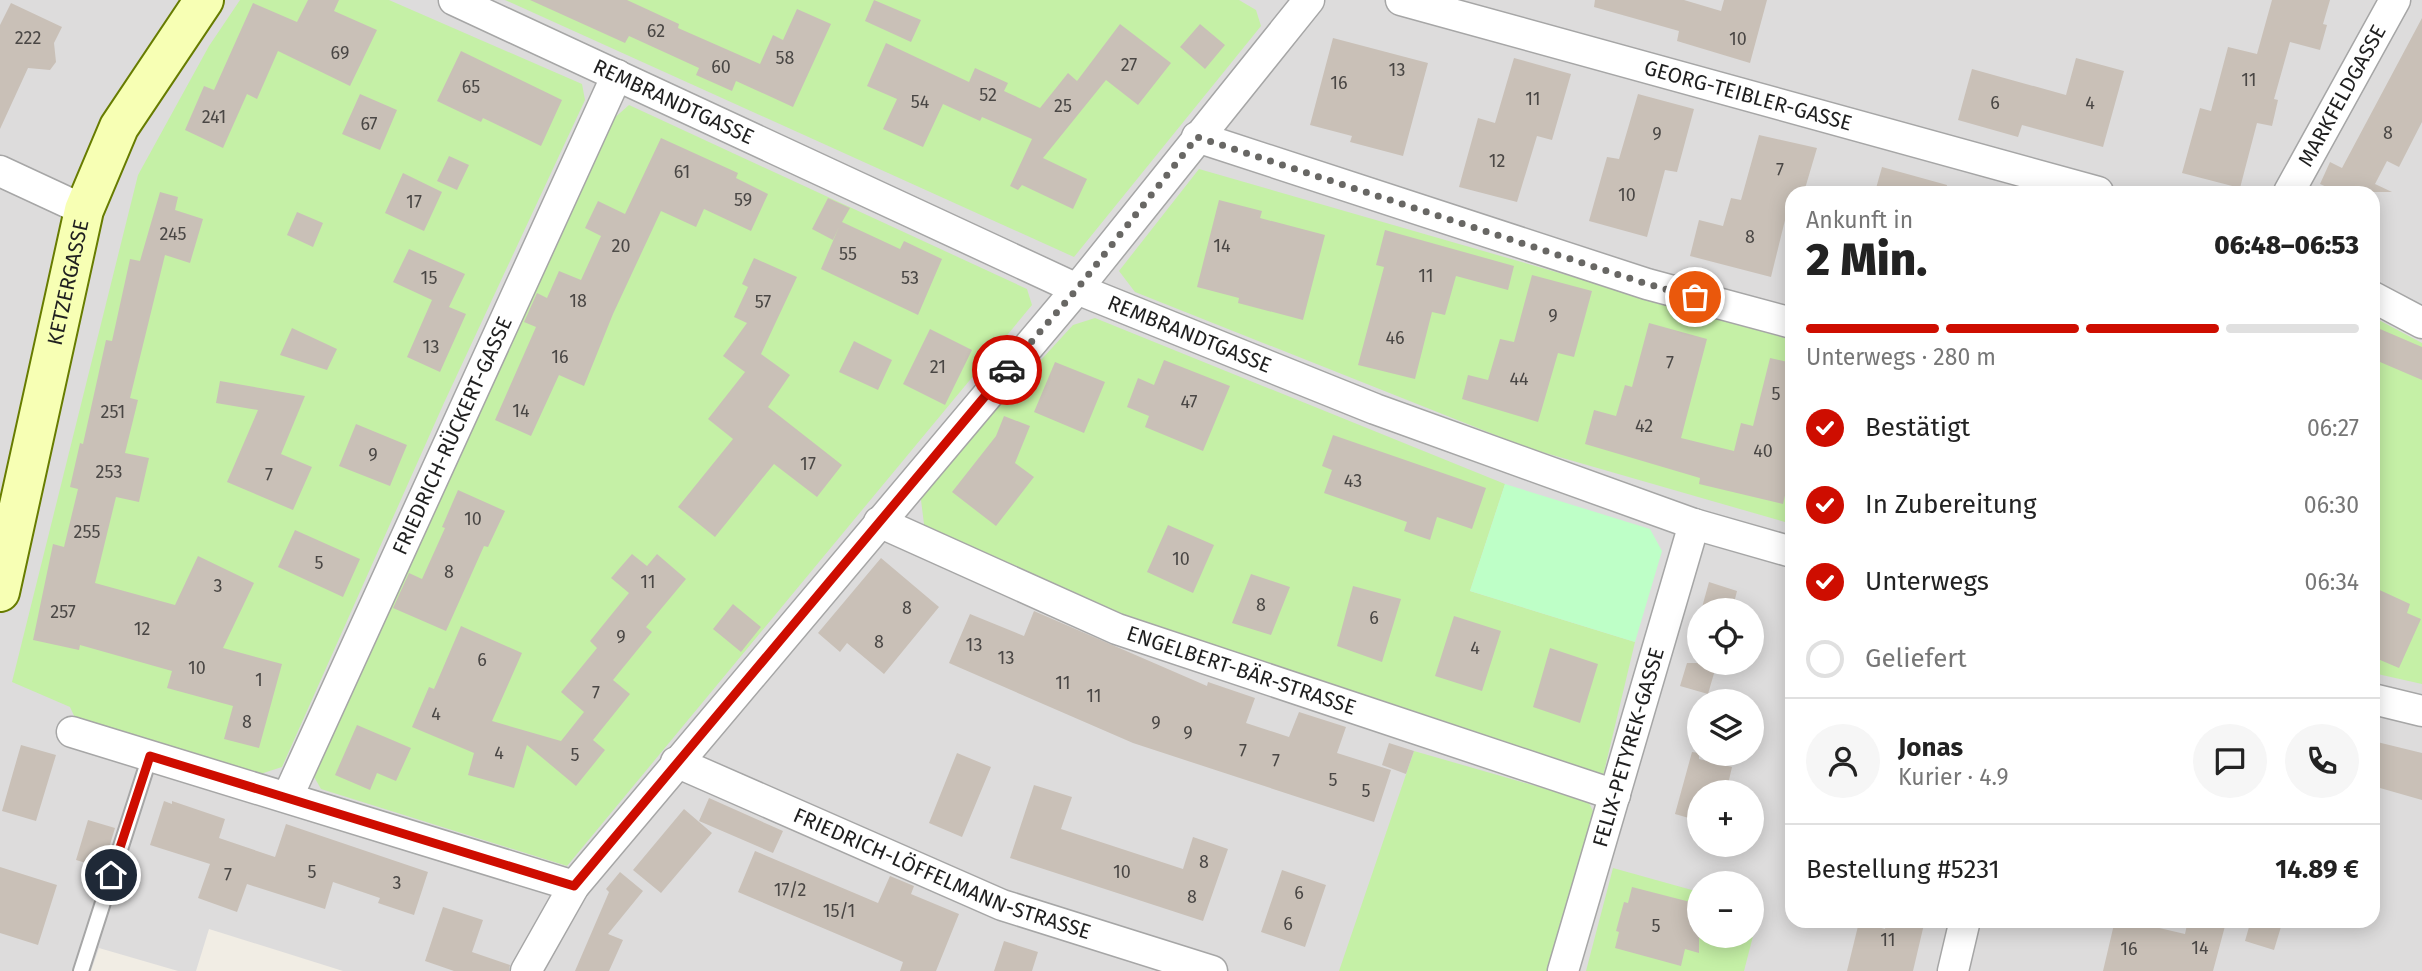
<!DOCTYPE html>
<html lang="de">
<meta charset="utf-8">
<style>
body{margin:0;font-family:"Fira Sans",sans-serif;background:#f6f6f6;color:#222;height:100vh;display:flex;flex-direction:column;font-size:26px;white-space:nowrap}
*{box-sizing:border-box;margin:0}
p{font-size:23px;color:#767676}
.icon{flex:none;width:38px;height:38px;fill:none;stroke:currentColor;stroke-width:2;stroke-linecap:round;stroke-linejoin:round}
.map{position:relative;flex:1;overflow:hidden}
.drawer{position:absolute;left:1785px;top:186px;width:595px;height:742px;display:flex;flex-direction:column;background:#fff;border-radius:21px;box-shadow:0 4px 18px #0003}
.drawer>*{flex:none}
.tools{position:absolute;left:1687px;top:598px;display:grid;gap:14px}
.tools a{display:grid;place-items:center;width:77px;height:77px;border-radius:50%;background:#fff;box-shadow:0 4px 18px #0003;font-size:35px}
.pin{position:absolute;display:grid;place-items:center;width:60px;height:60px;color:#fff;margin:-30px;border:4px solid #fff;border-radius:50%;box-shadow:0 2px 7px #0007}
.courier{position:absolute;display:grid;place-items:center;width:70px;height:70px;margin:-35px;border:5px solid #ce0d00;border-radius:50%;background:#fff;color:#222;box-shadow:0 2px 9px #0007}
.summary em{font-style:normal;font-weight:800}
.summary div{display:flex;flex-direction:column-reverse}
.summary{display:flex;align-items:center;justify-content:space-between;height:119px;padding:0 21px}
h1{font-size:46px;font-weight:800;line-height:52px}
.bar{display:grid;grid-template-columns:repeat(4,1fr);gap:10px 7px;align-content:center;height:84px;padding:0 21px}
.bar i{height:9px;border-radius:5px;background:#e0e0e0}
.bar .on{background:#ce0d00}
.bar p{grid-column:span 4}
.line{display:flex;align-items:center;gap:18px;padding:0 21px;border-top:2px solid #e0e0e0}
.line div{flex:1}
.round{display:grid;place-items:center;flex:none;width:74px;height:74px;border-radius:37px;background:#f6f6f6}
ol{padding:0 21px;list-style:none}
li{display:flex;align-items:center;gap:21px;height:77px}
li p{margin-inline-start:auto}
li .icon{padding:7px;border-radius:50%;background:#ce0d00;color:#fff;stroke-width:4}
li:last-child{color:#767676}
li i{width:38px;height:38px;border:4px solid #e0e0e0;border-radius:50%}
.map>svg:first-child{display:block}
.residential{fill:#dddcdc;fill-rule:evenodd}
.grass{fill:#c5f0a6}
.park{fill:#beffc7}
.building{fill:#c9c0b7}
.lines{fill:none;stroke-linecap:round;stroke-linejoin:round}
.service-casing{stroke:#a6a6a6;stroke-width:18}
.minor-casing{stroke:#a6a6a6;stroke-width:33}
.secondary-casing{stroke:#677c00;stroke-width:42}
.service{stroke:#fff;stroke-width:14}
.minor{stroke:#fff;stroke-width:30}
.secondary{stroke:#f7ffb4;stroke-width:38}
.done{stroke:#686764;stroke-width:7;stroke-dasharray:0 12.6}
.route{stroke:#ce0d00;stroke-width:9}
.labels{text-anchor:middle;stroke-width:5;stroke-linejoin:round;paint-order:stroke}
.number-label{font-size:18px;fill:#4a4745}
.street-label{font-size:21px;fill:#1f1f1f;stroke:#fff}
</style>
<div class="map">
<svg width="2422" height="971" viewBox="0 0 2422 971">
<rect width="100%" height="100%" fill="#f1ede4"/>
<path class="residential" d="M 0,0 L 2422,0 L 2422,971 L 343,971 L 209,929 L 196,971 L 178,971 L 99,948 L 91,971 L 0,971 ZM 1792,192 L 2373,192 L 2373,920 L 1792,920 ZM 1699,611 L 1752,611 L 1752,663 L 1699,663 ZM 1699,702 L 1752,702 L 1752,754 L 1699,754 ZM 1699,793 L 1752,793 L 1752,845 L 1699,845 ZM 1699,884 L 1752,884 L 1752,936 L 1699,936 Z"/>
<path class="grass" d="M 240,0 L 389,0 L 582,84 L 585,100 L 443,405 L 282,767 L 254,776 L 76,720 L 70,707 L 12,682 L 138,175 L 209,46 Z
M 505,0 L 1239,0 L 1256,10 L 1261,26 L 1074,257 Z
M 629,105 L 1027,289 L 1032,305 L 567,866 L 321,789 L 313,775 L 612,120 Z
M 1199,169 L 1792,340 L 1792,524 L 1528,448 L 1135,292 L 1119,271 Z
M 2373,317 L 2422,343 L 2422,684 L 2373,673 Z
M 1095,318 L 1505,484 L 1470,591 L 1635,642 L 1603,776 L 1107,610 L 925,532 L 920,492 L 1073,325 Z
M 1414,751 L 1588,801 L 1593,811 L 1549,971 L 1339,971 Z
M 1613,868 L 1699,892 L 1699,936 L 1752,936 L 1752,906 L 1760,909 L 1744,971 L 1586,971 Z"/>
<path class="park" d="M 1505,484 L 1650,529 L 1662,551 L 1635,642 L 1470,591 Z"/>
<path class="building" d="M 308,0 L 339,0 L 334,11 L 377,30 L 350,86 L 278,51 L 257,99 L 247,94 L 223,148 L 185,130 L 204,86 L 214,90 L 253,3 L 297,22 Z
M 530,0 L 627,0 L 679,24 L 678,28 L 760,64 L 773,35 L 783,40 L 797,9 L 831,24 L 793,107 L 736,81 L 732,91 L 696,75 L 699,68 L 629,36 L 625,43 Z
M 874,0 L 921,20 L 911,42 L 865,21 Z
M 1595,0 L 1684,0 L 1721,11 L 1724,0 L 1767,0 L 1750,63 L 1677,41 L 1679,31 L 1594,7 Z
M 2272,0 L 2330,0 L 2323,24 L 2327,25 L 2320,50 L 2290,42 L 2274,99 L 2278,100 L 2272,126 L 2257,123 L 2240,188 L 2182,173 L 2200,108 L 2211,111 L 2228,47 L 2257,54 Z
M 11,3 L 62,27 L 54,43 L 56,62 L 50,70 L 28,68 L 0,129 L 0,25 Z
M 2422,18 L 2422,122 L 2399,167 L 2387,161 L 2375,184 L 2392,192 L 2330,192 L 2331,189 L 2320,184 L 2330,162 L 2342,168 Z
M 1120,24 L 1171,63 L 1138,105 L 1106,80 L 1043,158 L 1087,179 L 1073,209 L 1022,185 L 1018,190 L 1010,186 L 1032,139 L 982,117 L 980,121 L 943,104 L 923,147 L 883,129 L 897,99 L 867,86 L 886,43 L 969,82 L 975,68 L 1008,83 L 1004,91 L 1040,108 L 1068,73 L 1077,81 Z
M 1200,24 L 1225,45 L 1205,69 L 1180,47 Z
M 1333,38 L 1428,63 L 1403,156 L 1350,142 L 1352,136 L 1310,125 Z
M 461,51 L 562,100 L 541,146 L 483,118 L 481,122 L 437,101 Z
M 1514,58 L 1571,74 L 1552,140 L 1537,136 L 1517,202 L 1459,187 L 1478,118 L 1495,123 Z
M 2076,58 L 2124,71 L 2103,147 L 2022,125 L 2018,137 L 1958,120 L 1972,69 L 2066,95 Z
M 360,94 L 397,110 L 380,150 L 342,134 Z
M 1638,94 L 1694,109 L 1677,172 L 1665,170 L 1647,237 L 1589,221 L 1607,157 L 1619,159 Z
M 1759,135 L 1817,148 L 1804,192 L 1792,192 L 1792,213 L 1787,212 L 1771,277 L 1690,256 L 1699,220 L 1723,226 L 1731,198 L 1741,200 Z
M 661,138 L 738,173 L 736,178 L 768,194 L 751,231 L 704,209 L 696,227 L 661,211 L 613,314 L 584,386 L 559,375 L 531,436 L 495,420 L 536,327 L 524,322 L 537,293 L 547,298 L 559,271 L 581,280 L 601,236 L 585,228 L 598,201 L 625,214 Z
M 449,156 L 469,165 L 457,190 L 437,181 Z
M 1882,167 L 1947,185 L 1946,192 L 1875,192 Z
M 403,173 L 442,192 L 424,231 L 385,213 Z
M 160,192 L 178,197 L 175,210 L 203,219 L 190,263 L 165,255 L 130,398 L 138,400 L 125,453 L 149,458 L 139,502 L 116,497 L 95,583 L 175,605 L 198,556 L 254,583 L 223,648 L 282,664 L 259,748 L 224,739 L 233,706 L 167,688 L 172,671 L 80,645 L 79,650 L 33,640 L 53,544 L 64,547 L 78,489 L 70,487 L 80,443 L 83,444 L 106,340 L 112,341 L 130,259 L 140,261 Z
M 828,198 L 850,208 L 842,222 L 900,249 L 904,241 L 942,259 L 918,315 L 821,269 L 839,227 L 833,240 L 812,229 Z
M 1219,200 L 1262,211 L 1260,218 L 1325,235 L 1303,320 L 1238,303 L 1239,298 L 1197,287 Z
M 297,212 L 323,223 L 313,247 L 287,235 Z
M 1385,230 L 1514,266 L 1508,290 L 1456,276 L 1445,315 L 1432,312 L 1415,379 L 1358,365 L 1384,267 L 1376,265 Z
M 409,249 L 465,274 L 449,307 L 466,314 L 440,372 L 407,357 L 432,300 L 393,282 Z
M 754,258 L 797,277 L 761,354 L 790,375 L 768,407 L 842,465 L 817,497 L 774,464 L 715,537 L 678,507 L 733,439 L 708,419 L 745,372 L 723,356 L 747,323 L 734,317 L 748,287 L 742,284 Z
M 1532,275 L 1592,291 L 1574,357 L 1558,353 L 1538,422 L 1462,399 L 1468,375 L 1488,380 L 1500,339 L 1514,342 Z
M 1649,323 L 1707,339 L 1681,438 L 1734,451 L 1741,423 L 1753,426 L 1770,358 L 1792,363 L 1792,466 L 1783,504 L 1699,484 L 1700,478 L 1585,444 L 1594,410 L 1616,416 L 1625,385 L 1632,387 Z
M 2373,326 L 2422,347 L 2422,380 L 2373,359 Z
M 292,328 L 337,349 L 327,370 L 280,355 Z
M 930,329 L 972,350 L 945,405 L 903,384 Z
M 854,341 L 892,360 L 878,390 L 839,372 Z
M 1164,360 L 1230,386 L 1203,451 L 1145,427 L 1149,416 L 1127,407 L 1138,378 L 1154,385 Z
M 1055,362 L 1105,382 L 1084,433 L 1034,412 Z
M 220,381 L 305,396 L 281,454 L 312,467 L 293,510 L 227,482 L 258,410 L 216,403 Z
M 1004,416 L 1030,426 L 1015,463 L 1034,477 L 996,526 L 952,492 L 996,436 Z
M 356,424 L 407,445 L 390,486 L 339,466 Z
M 1333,435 L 1486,488 L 1472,529 L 1437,517 L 1430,540 L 1404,531 L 1407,522 L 1324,493 L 1332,470 L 1322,466 Z
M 458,490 L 505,511 L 488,547 L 484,546 L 446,631 L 393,608 L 409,573 L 422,579 L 445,528 L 442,527 Z
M 1168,525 L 1214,545 L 1193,593 L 1147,572 Z
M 295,530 L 360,559 L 343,597 L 278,567 Z
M 632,554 L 647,566 L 657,554 L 686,579 L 646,627 L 652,632 L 613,680 L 630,694 L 593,740 L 605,750 L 576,786 L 527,745 L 514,788 L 468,775 L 474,753 L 412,727 L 429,687 L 434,689 L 461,626 L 522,653 L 492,721 L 561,741 L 584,712 L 561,692 L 597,648 L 590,641 L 629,593 L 611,578 Z
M 881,558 L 939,607 L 884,674 L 847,643 L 840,652 L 818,633 Z
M 1251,574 L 1290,587 L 1271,635 L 1232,623 Z
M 1709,582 L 1737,591 L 1732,611 L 1701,611 Z
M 1353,586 L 1401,599 L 1382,662 L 1337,646 Z
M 2373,587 L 2410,604 L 2407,613 L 2421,619 L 2399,668 L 2373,657 Z
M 733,604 L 761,627 L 741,652 L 713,629 Z
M 1034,611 L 1207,686 L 1208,682 L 1255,698 L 1246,723 L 1289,737 L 1299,712 L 1346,727 L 1337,753 L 1391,770 L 1374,822 L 1133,743 L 949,663 L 970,614 L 1024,636 Z
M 1454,616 L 1501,631 L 1482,691 L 1435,676 Z
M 1550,648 L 1598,664 L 1580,723 L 1533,707 Z
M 1687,663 L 1717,663 L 1708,694 L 1680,686 Z
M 357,725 L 411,748 L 396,781 L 377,773 L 370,790 L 335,775 Z
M 2373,741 L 2422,753 L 2422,800 L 2373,786 Z
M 1389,743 L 1414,751 L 1406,774 L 1382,765 Z
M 21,745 L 56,755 L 36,821 L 2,811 Z
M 1692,752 L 1699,753 L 1699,759 L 1732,767 L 1726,793 L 1699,793 L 1699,821 L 1675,814 Z
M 957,753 L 991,767 L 962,837 L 929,823 Z
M 1034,785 L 1072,797 L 1061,829 L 1183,869 L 1193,837 L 1228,849 L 1203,921 L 1010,858 Z
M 709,798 L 783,831 L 773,853 L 699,821 Z
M 164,801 L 172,804 L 172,801 L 225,819 L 219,838 L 275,857 L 286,824 L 428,872 L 414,915 L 378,903 L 380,898 L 333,882 L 325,909 L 247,884 L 237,912 L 198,898 L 210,864 L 150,845 Z
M 684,809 L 712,833 L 661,893 L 633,870 Z
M 88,820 L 115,828 L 103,868 L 76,860 Z
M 755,851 L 878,903 L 890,876 L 914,886 L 911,894 L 959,914 L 936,971 L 900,971 L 903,962 L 738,892 Z
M 0,867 L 57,885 L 38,945 L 0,933 Z
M 1282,870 L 1326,885 L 1305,947 L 1261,932 Z
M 620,872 L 643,891 L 608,934 L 623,940 L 609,971 L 575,971 L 609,892 L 606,889 Z
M 1632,887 L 1698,904 L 1692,925 L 1699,927 L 1699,953 L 1685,949 L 1681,966 L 1615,948 L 1619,932 L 1616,931 L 1624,902 L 1628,903 Z
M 443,907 L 483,920 L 472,952 L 510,965 L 509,971 L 454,971 L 425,961 Z
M 1887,920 L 1925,920 L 1913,971 L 1847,971 L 1859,922 L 1885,929 Z
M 2115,920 L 2125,920 L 2185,934 L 2188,920 L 2204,920 L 2225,926 L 2213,971 L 2103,971 Z
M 2251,920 L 2283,920 L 2274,950 L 2245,941 Z
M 1004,941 L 1038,952 L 1032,971 L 994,971 Z"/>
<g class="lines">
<g class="service-casing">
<path id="service" d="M 81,971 L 150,756"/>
</g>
<g class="minor-casing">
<g id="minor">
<path id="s1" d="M 454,0 L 1077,289 L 1375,409 L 1694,524 L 1792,552"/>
<path id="s2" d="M 1401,0 L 2098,192"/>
<path d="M 1197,137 L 1647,284 L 1792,323"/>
<path d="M 0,171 L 84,210"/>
<path id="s3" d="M 2289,192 L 2395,0"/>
<path d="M 2373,297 L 2422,323"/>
<path id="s4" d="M 879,522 L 1117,629 L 1615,795"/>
<path d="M 2373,699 L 2422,711"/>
<path d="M 72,732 L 574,886"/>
<path id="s5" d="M 676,762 L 1002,905 L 1212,971"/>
<path id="s6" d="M 288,796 L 617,75"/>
<path d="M 526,971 L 574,886 L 1077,289 L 1309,0"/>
<path id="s7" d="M 1563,971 L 1694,524"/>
<path d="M 1953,971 L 1965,920"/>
</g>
</g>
<g class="secondary-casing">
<g id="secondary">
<path id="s8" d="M 0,592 L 84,210 L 119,127 L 204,0"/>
</g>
</g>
<use href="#service" class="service"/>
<use href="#minor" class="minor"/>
<use href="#secondary" class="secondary"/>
</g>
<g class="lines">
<path class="done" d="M 1007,370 L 1077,289 L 1197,137 L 1647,284 L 1695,297"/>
<path class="route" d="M 111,875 L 150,756 L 574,886 L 1007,370"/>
</g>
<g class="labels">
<g class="number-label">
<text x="656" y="37">62</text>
<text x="28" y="44">222</text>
<text x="1738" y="45">10</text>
<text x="340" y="59">69</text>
<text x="785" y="64">58</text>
<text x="1129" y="71">27</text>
<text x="721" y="73">60</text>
<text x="1397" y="76">13</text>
<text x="2249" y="86">11</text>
<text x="1339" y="89">16</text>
<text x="471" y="93">65</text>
<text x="988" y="101">52</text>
<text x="1533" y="105">11</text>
<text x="920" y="108">54</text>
<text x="1995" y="109">6</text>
<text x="2090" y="109">4</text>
<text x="1063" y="112">25</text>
<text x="214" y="123">241</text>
<text x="369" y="130">67</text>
<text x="2388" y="139">8</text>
<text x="1657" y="140">9</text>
<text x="1497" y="167">12</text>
<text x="1780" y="176">7</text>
<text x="682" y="178">61</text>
<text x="1627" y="201">10</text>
<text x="743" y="206">59</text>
<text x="414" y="208">17</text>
<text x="173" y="240">245</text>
<text x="1750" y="243">8</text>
<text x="621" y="252">20</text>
<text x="1222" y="252">14</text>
<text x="848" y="260">55</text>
<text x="1426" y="282">11</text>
<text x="429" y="284">15</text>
<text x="910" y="284">53</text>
<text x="578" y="307">18</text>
<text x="763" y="308">57</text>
<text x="1553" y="322">9</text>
<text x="1395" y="344">46</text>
<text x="431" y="353">13</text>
<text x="560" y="363">16</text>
<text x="1670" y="369">7</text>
<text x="938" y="373">21</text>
<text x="1519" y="385">44</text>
<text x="1776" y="400">5</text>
<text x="1189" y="408">47</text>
<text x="521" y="417">14</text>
<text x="113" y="418">251</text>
<text x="1644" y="432">42</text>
<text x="1763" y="457">40</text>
<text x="373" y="461">9</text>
<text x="808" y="470">17</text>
<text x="109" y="478">253</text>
<text x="269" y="481">7</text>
<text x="1353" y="487">43</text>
<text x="473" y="525">10</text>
<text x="87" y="538">255</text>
<text x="1181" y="565">10</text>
<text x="319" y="569">5</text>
<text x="449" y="578">8</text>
<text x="648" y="588">11</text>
<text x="218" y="592">3</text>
<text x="1261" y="611">8</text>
<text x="907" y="614">8</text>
<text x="63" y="618">257</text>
<text x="1374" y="624">6</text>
<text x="142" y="635">12</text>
<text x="621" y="643">9</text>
<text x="879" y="648">8</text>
<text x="974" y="651">13</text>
<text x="1475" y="654">4</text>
<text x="1006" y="664">13</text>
<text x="482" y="666">6</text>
<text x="197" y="674">10</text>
<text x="259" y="686">1</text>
<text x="1063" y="689">11</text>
<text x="596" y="699">7</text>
<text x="1094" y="702">11</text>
<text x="436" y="720">4</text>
<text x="247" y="728">8</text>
<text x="1156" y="729">9</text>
<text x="1188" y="739">9</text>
<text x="1243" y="757">7</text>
<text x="499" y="759">4</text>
<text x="575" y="761">5</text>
<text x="1276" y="767">7</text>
<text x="1333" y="786">5</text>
<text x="1366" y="797">5</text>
<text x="1204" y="868">8</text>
<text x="312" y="878">5</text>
<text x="1122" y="878">10</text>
<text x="228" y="881">7</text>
<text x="397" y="889">3</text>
<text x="790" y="896">17/2</text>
<text x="1299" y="899">6</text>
<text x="1192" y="903">8</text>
<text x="839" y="917">15/1</text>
<text x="1288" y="930">6</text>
<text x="1656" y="932">5</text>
<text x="1888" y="946">11</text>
<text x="2200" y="954">14</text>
<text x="2129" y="955">16</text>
</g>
<g class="street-label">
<text dy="7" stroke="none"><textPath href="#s2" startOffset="360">GEORG-TEIBLER-GASSE</textPath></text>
<text dy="7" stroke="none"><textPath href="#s3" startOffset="110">MARKFELDGASSE</textPath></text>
<text dy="7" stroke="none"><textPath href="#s1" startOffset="242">REMBRANDTGASSE</textPath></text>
<text dy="7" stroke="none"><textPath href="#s8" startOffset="317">KETZERGASSE</textPath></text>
<text dy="7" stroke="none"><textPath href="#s1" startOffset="808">REMBRANDTGASSE</textPath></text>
<text dy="7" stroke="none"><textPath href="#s6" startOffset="396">FRIEDRICH-RÜCKERT-GASSE</textPath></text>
<text dy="7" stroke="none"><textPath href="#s4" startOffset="392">ENGELBERT-BÄR-STRASSE</textPath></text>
<text dy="7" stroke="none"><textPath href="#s7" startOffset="233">FELIX-PETYREK-GASSE</textPath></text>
<text dy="7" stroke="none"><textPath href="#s5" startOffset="289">FRIEDRICH-LÖFFELMANN-STRASSE</textPath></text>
</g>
</g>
</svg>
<div class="tools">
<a><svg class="icon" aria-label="locate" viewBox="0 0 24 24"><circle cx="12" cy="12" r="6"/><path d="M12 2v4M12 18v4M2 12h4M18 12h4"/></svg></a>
<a><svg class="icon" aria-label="layers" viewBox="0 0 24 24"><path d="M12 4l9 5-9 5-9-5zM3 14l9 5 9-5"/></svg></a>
<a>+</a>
<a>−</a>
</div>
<div class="pin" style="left:1695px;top:297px;background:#ea580c"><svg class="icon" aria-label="bag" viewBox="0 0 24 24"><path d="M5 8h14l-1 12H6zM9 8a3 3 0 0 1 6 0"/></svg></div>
<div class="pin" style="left:111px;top:875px;background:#1f2937"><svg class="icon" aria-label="home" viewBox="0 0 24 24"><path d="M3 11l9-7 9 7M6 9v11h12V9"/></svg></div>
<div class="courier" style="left:1007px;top:370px"><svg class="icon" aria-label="car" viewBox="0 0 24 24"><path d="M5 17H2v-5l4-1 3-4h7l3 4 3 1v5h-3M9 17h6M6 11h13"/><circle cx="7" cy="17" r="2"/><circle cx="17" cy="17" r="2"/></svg></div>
<section class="drawer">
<div class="summary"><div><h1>2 Min.</h1><p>Ankunft in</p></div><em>06:48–06:53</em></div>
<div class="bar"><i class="on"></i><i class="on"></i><i class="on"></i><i></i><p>Unterwegs · 280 m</p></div>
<ol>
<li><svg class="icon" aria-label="check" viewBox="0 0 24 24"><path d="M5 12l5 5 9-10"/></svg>Bestätigt<p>06:27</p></li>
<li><svg class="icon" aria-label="check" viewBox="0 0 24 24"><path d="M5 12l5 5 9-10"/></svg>In Zubereitung<p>06:30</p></li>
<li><svg class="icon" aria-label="check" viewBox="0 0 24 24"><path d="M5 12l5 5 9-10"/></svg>Unterwegs<p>06:34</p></li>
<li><i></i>Geliefert</li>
</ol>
<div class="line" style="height:126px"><a class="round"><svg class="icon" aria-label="person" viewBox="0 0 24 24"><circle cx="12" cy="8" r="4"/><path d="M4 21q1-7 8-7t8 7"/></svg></a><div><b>Jonas</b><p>Kurier · 4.9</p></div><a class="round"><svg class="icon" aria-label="chat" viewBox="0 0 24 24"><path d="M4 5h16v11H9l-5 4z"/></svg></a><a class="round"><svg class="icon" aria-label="phone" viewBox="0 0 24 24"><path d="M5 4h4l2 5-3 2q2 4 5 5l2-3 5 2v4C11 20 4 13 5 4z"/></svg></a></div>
<div class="line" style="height:91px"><div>Bestellung #5231</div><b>14.89 €</b></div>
</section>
</div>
